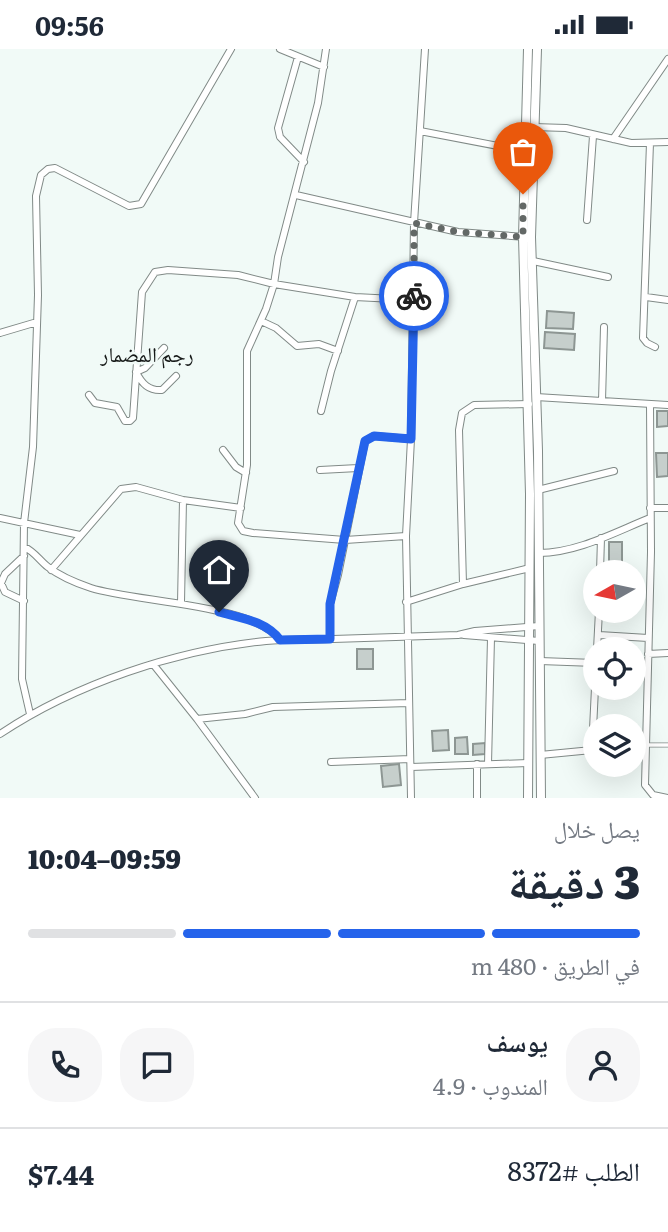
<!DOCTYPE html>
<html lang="ar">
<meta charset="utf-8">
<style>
body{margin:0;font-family:Literata,"Noto Naskh Arabic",serif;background:#f6f6f7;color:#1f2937;direction:rtl;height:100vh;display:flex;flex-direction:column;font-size:26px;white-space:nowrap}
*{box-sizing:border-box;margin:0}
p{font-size:23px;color:#747a83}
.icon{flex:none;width:38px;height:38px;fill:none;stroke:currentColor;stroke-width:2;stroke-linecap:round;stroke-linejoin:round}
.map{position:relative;height:749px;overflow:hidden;direction:ltr}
.drawer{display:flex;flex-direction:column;background:#fff;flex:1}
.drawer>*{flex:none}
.needle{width:46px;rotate:261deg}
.tools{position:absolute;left:583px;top:511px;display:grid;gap:14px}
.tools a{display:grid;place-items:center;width:63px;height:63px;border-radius:50%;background:#fff;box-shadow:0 7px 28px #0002;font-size:35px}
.pin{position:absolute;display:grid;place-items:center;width:60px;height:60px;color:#fff;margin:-72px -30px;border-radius:50% 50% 50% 0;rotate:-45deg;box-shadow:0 0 7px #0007}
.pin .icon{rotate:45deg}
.courier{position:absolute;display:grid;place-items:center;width:70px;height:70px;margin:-35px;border:5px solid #2563eb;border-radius:50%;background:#fff;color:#222;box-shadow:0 2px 9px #0007}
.summary em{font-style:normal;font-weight:800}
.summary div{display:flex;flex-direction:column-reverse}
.summary{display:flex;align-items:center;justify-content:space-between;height:119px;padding:0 28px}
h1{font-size:46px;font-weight:800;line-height:52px}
.bar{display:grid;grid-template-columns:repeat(4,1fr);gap:10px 7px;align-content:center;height:84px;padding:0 28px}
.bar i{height:9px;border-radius:5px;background:#e0e1e3}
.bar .current{background:#2563eb}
.bar p{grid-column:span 4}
.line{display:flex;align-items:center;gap:18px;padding:0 28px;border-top:2px solid #e0e1e3}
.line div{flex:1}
.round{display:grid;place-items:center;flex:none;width:74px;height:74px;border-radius:28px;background:#f6f6f7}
.status{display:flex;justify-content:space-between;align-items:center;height:49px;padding:0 35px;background:#fff;direction:ltr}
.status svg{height:19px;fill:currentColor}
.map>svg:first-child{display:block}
.building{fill:#c6cfcc;stroke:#8d9693;stroke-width:2}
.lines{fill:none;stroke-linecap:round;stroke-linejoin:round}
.service-casing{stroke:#818a87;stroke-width:5}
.minor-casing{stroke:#818a87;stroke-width:8}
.tertiary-casing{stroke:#818a87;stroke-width:10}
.service{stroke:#fff;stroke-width:3.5}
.minor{stroke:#fff;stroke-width:6}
.tertiary{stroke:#fff;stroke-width:8}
.done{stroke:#636866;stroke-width:7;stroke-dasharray:0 12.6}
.route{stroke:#2563eb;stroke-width:9}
.labels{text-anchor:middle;stroke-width:5;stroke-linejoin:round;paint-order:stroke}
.quarter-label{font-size:21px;fill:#161918;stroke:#f1faf7}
</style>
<div class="status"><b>09:56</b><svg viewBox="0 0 49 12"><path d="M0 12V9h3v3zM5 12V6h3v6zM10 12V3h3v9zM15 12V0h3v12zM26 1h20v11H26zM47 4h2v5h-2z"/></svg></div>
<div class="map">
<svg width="668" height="749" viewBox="0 0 668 749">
<rect width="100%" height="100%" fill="#f1faf7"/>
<path class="building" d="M 547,262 L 574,264 L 573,280 L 546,279 Z
M 545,283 L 575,285 L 574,301 L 544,299 Z
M 657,362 L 668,362 L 668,377 L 657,378 Z
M 656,404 L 668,404 L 668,427 L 657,428 Z
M 609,493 L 622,493 L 622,514 L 609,514 Z
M 357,600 L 373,600 L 373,620 L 357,620 Z
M 448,681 L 449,701 L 433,702 L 432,682 Z
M 467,688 L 468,705 L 455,705 L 455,689 Z
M 485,694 L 485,705 L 473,706 L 473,695 Z
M 399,715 L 401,736 L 383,738 L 381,717 Z"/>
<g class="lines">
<g class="service-casing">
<path id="service" d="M 648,696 L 668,696"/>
</g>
<g class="minor-casing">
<path id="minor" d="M 280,0 L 324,18
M 326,0 L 318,54 L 278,208 L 274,235 L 266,260 L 247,302 L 247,416 L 238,474 L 243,482 L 253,484 L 345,491 L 406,487
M 298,8 L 278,79 L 280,88 L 304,113
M 533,78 L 566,79 L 631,94 L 668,93
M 420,82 L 524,102
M 613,90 L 668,10
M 650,94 L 643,289 L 647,294 L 655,298
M 296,146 L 458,183 L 526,188
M 587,171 L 593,87
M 533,212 L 608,228
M 646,248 L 668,251
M 261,272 L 276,279 L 297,297 L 319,295 L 338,302
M 0,284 L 37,273
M 164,299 L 145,319 L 136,323 C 142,335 149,342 162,341 L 176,327
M 89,346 L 95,354 L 117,358 L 125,372 L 130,372 L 133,369 L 142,243 L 155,223 L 168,221 L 238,226 L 274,235 L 355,248 L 414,251
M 536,348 L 668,356
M 602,352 L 604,278
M 650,355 L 651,503 L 645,736 L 653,746 L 668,749
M 321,362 L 331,322 L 355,248
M 223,401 L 236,418 L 246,424
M 320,421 L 358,419
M 538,441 L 614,422
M 650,459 L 668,459
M 0,469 L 80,486
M 24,498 C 34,502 40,512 48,518 C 61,528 76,534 91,539 C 135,553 254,555 280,591
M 539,504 C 577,504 615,483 650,469
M 24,507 L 5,525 L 1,534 L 5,543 L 24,552
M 51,521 L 121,440 L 136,438 L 183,451 L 241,459
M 600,523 L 601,489
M 463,535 L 459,381 L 462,364 L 474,356 L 529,355
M 406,553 L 463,535 L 530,519
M 181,554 L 183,451
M 464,586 L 539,592
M 599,586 L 648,589
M 330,590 L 330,555 L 338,526 L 365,392 L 374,387 L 411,390
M 597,600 L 599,562
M 648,605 L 668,604
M 540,612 L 595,614
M 153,615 L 197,670 L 245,665 L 273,658 L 409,654
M 30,665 L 22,630 L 24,474 L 33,398 L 38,246 L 36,147 L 41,126 L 48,120 L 55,119 L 129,157 L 141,155 L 231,0
M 197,670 L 255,749
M 0,685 C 75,635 176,601 266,592 C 287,590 308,591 330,590 C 373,589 416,587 458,586 L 475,582 L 539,577
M 540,706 L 592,701 L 595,639
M 331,713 L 410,710
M 477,715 L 477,749
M 488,715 L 491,589
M 411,718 L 528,714
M 411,749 L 406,487 L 411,390 L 414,174 L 425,0"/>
</g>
<g class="tertiary-casing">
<path id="tertiary" d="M 537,0 L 531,188 L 538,402 L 541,749
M 528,749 L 530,445 L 523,188 L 528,0"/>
</g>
<use href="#service" class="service"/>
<use href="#minor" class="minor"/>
<use href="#tertiary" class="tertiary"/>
</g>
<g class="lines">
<path class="done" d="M 414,247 L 414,174 L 458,183 L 523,188 L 523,145"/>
<path class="route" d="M 219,563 C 241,569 266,572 280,591 L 330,590 L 330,555 L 365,392 L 374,387 L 411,390 L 414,247"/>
</g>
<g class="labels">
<g class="quarter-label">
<text x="147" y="313">رجم المضمار</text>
</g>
</g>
</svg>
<div class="tools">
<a><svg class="needle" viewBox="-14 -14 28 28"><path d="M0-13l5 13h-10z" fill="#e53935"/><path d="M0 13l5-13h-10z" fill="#747a83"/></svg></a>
<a><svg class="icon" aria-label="locate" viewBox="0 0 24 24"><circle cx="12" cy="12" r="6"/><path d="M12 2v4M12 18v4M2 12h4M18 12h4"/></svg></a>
<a><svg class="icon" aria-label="layers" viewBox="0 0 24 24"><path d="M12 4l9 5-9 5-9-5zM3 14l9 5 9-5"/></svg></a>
</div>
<div class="pin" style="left:523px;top:145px;background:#ea580c"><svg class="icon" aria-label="bag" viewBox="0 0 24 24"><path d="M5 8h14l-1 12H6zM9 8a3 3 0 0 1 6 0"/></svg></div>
<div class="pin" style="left:219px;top:563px;background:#1f2937"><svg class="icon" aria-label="home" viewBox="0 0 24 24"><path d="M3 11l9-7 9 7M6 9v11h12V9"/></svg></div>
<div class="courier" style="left:414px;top:247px"><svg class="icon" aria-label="bike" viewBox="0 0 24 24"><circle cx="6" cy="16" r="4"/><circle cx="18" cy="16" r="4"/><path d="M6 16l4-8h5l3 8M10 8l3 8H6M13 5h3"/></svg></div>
</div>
<section class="drawer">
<div class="summary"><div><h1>3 دقيقة</h1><p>يصل خلال</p></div><em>09:59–10:04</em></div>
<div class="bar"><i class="current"></i><i class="current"></i><i class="current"></i><i></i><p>في الطريق · 480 m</p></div>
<div class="line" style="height:126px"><a class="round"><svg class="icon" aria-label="person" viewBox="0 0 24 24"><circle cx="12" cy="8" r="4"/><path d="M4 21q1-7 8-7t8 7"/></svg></a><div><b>يوسف</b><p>المندوب · 4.9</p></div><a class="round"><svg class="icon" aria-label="chat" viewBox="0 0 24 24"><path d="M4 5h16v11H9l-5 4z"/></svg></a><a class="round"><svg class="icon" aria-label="phone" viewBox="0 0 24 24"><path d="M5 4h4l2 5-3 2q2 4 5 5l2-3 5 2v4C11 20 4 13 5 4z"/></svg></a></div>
<div class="line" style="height:91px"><div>الطلب #8372</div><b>$7.44</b></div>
</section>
